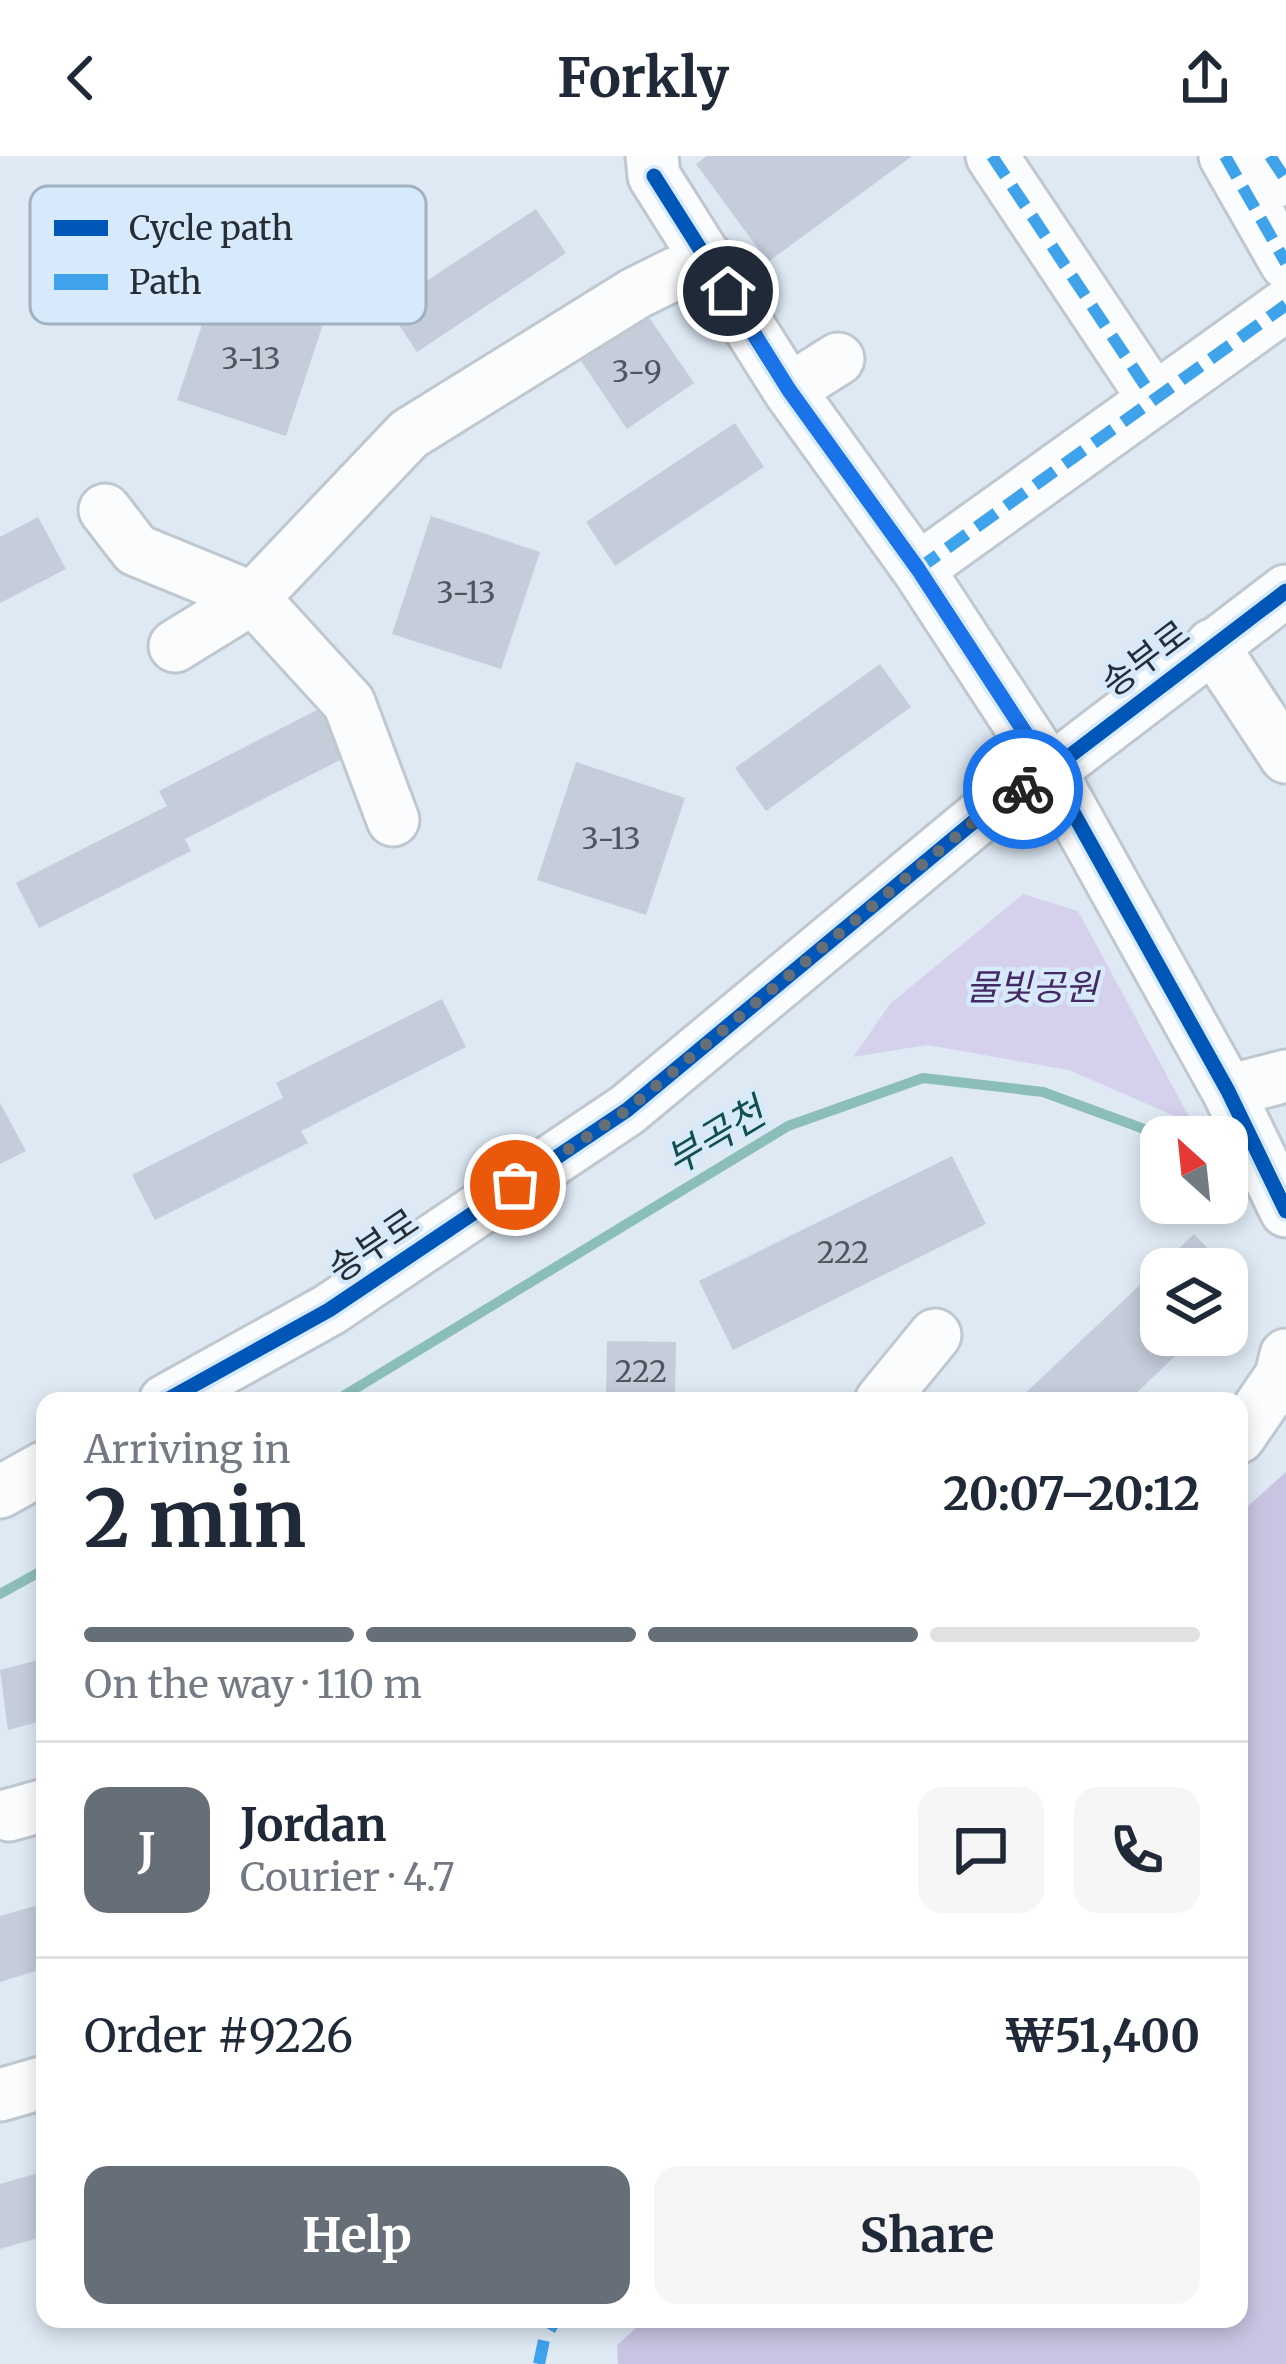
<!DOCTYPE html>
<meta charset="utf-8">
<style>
body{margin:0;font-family:Merriweather,"Noto Sans KR",serif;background:#f6f6f7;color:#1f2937;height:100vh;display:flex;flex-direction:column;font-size:45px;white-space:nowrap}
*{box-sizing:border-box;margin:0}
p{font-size:39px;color:#747a83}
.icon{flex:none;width:66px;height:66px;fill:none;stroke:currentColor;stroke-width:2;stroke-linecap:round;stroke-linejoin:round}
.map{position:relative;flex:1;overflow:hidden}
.side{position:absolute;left:36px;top:1236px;width:1212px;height:936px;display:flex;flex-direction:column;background:#fff;border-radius:24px;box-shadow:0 6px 18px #0003}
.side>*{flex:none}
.needle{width:78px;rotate:333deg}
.fabs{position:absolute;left:1140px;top:960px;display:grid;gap:24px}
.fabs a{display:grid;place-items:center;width:108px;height:108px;border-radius:24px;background:#fff;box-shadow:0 6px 18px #0003;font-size:60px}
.pin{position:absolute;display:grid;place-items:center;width:102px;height:102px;color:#fff;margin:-51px;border:6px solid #fff;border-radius:50%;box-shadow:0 3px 12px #0007}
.courier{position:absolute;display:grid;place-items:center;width:120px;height:120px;margin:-60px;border:9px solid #1a73e8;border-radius:50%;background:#fff;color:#222;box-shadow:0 3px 15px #0007}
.summary em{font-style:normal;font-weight:700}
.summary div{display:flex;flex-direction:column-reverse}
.summary{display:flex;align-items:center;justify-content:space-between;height:204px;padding:0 48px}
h1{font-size:78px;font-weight:700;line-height:90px}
.bar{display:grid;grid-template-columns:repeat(4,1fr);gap:18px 12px;align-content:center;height:144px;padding:0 48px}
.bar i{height:15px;border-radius:9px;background:#e0e1e3}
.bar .on{background:#666f77}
.bar p{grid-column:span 4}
.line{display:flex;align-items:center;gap:30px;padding:0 48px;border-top:3px solid #e0e1e3}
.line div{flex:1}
.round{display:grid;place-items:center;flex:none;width:126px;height:126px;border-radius:24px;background:#f6f6f7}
.action{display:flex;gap:24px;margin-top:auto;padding:24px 48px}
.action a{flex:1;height:138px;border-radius:24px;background:#666f77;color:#fff;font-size:48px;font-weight:700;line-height:138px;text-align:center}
.action a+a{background:#f6f6f7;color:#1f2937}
header{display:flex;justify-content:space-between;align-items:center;height:156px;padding:0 48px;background:#fff;font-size:54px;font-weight:700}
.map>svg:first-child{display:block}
.green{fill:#d5d1ed}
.forest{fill:#cac4e3}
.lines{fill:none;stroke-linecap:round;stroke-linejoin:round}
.stream{stroke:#8bbebb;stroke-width:10}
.building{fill:#c5ccda}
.minor-casing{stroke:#bfc7cf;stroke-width:57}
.minor{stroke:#fafcfd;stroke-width:51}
.quiet{stroke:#3ea3eb;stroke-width:12;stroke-dasharray:24 12;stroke-linecap:butt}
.cycleway-casing{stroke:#d6eafc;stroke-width:22}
.cycleway{stroke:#0057b8;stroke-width:15}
.done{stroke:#666f77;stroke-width:12;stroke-dasharray:0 21.6}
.route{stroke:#1a73e8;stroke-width:15}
.labels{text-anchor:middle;stroke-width:9;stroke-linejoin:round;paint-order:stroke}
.number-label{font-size:30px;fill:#4e555e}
.street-label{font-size:36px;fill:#262d34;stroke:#d6eafc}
.park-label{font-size:36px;font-style:italic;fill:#452963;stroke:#d6eafc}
.water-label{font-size:39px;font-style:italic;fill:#14504a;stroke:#d6eafc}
.key{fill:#d6eafc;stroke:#a1b1c0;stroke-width:3}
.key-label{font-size:33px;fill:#262d34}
</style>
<header><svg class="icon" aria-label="back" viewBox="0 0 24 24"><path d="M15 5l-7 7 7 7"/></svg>Forkly<svg class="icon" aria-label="share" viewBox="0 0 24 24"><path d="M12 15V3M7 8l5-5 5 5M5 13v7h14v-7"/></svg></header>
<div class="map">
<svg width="1286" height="2208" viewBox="0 0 1286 2208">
<rect width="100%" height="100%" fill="#dee9f4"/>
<path class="green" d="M 1023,738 L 1078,755 L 1193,968 L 1069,914 L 927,889 L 853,901 L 890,848 Z"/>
<path class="forest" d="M 1286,1316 L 1286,2208 L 618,2208 L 617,2189 L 646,2163 L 1239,2163 L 1239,1358 Z"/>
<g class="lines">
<path class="stream" d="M 1227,1018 L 1258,1042
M 335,1245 L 788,970 L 923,922 L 1043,936 L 1166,981
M 0,1438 L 45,1413"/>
</g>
<path class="building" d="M 707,0 L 912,0 L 768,106 L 696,8 Z
M 536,53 L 566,97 L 417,196 L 387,151 Z
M 216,127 L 325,162 L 286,280 L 177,244 Z
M 648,160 L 694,227 L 627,273 L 581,205 Z
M 735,267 L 764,311 L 615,410 L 586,366 Z
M 431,360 L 540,396 L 501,513 L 392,478 Z
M 38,361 L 66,413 L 0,447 L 0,381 Z
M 880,508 L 911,551 L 766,655 L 735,612 Z
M 325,550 L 350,599 L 185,683 L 191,695 L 39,772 L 16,727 L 167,650 L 159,635 Z
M 576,606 L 685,642 L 646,759 L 537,724 Z
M 442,843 L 466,891 L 301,975 L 308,987 L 155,1064 L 132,1019 L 283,942 L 276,927 Z
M 0,947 L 26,995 L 0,1008 Z
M 952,1000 L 986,1068 L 733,1194 L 699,1125 Z
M 1194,1078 L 1247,1133 L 1227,1151 L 1227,1113 L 1161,1113 L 1161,1179 L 1197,1179 L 1128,1245 L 1017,1245 Z
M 607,1185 L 676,1186 L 675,1245 L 606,1245 Z
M 45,1502 L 45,1564 L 8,1574 L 0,1514 Z
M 45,1747 L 45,1812 L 0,1826 L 0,1760 Z
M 45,2015 L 45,2080 L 0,2093 L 0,2028 Z"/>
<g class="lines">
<g class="minor-casing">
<path id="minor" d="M 652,0 L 654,20 L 789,234 L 918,413 L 1050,615 L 1228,935 L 1286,1055
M 992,0 L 1152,240
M 1225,0 L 1286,107
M 1270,0 L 1286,24
M 789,234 L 838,203
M 105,354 L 136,394 L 253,442 L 349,547 L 393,664
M 918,413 L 1286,149
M 1212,489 L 1286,601
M 175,490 L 253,442 L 409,278 L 636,137 L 707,102
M 1228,935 L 1286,920
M 165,1245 L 329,1154 L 627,954 L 977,663 L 1050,615 L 1286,435
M 881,1245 L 935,1179
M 1239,1281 L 1281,1220 L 1286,1199
M 0,1336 L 45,1311
M 9,1659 L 45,1649
M 0,1939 L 45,1926"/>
</g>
<use href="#minor" class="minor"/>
<path class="quiet" d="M 992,0 L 1152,240
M 1225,0 L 1286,107
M 1270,0 L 1286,24
M 918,413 L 1286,149
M 539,2208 L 544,2184 L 556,2163"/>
<g class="cycleway-casing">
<path id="cycleway" d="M 654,20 L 789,234 L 918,413 L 1050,615 L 1228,935 L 1286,1055
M 165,1245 L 329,1154 L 627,954 L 977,663 L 1050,615 L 1286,435"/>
</g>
<use href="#cycleway" class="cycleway"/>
</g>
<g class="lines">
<path class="done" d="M 515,1029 L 627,954 L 977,663 L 1023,633"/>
<path class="route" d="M 728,135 L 789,234 L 918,413 L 1050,615 L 1023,633"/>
</g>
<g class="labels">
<g class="number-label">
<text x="251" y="213">3-13</text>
<text x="637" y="226">3-9</text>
<text x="466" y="447">3-13</text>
<text x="611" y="693">3-13</text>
<text x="843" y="1107">222</text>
<text x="641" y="1226">222</text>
</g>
<g class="street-label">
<text transform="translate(1145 502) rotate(-37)" y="13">송부로</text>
<text transform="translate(373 1089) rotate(-34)" y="13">송부로</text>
</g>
<g class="park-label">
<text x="1032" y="844">물빛공원</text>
</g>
<g class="water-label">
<text transform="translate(715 980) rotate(-31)" y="14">부곡천</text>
</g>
</g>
<rect x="30" y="30" width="396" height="138" rx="18" class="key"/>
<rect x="54" y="64" width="54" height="16" fill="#0057b8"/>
<rect x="54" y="118" width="54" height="16" fill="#3ea3eb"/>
<g class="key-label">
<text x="129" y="84">Cycle path</text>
<text x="129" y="138">Path</text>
</g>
</svg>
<div class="fabs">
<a><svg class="needle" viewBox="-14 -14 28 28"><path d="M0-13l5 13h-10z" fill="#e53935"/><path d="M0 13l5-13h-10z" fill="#747a83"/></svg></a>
<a><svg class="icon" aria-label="layers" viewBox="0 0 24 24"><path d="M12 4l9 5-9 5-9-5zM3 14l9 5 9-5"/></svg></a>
</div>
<div class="pin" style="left:515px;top:1029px;background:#ea580c"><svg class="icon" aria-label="bag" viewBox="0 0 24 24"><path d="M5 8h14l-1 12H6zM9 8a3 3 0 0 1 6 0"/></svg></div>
<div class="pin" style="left:728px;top:135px;background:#1f2937"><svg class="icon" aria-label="home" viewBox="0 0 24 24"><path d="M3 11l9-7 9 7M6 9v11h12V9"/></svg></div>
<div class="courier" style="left:1023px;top:633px"><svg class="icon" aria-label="bike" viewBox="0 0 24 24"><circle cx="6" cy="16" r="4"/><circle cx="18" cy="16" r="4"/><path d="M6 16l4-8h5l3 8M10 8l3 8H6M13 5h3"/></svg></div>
<section class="side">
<div class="summary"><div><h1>2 min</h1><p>Arriving in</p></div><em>20:07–20:12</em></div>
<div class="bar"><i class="on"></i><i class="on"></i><i class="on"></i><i></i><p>On the way · 110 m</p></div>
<div class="line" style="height:216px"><b class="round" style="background:#666f77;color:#fff">J</b><div><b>Jordan</b><p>Courier · 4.7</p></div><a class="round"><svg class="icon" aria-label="chat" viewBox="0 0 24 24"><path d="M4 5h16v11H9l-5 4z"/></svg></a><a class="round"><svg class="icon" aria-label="phone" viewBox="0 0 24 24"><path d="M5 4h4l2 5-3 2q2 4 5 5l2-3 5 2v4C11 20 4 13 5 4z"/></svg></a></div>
<div class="line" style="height:156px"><div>Order #9226</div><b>₩51,400</b></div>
<div class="action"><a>Help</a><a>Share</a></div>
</section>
</div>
